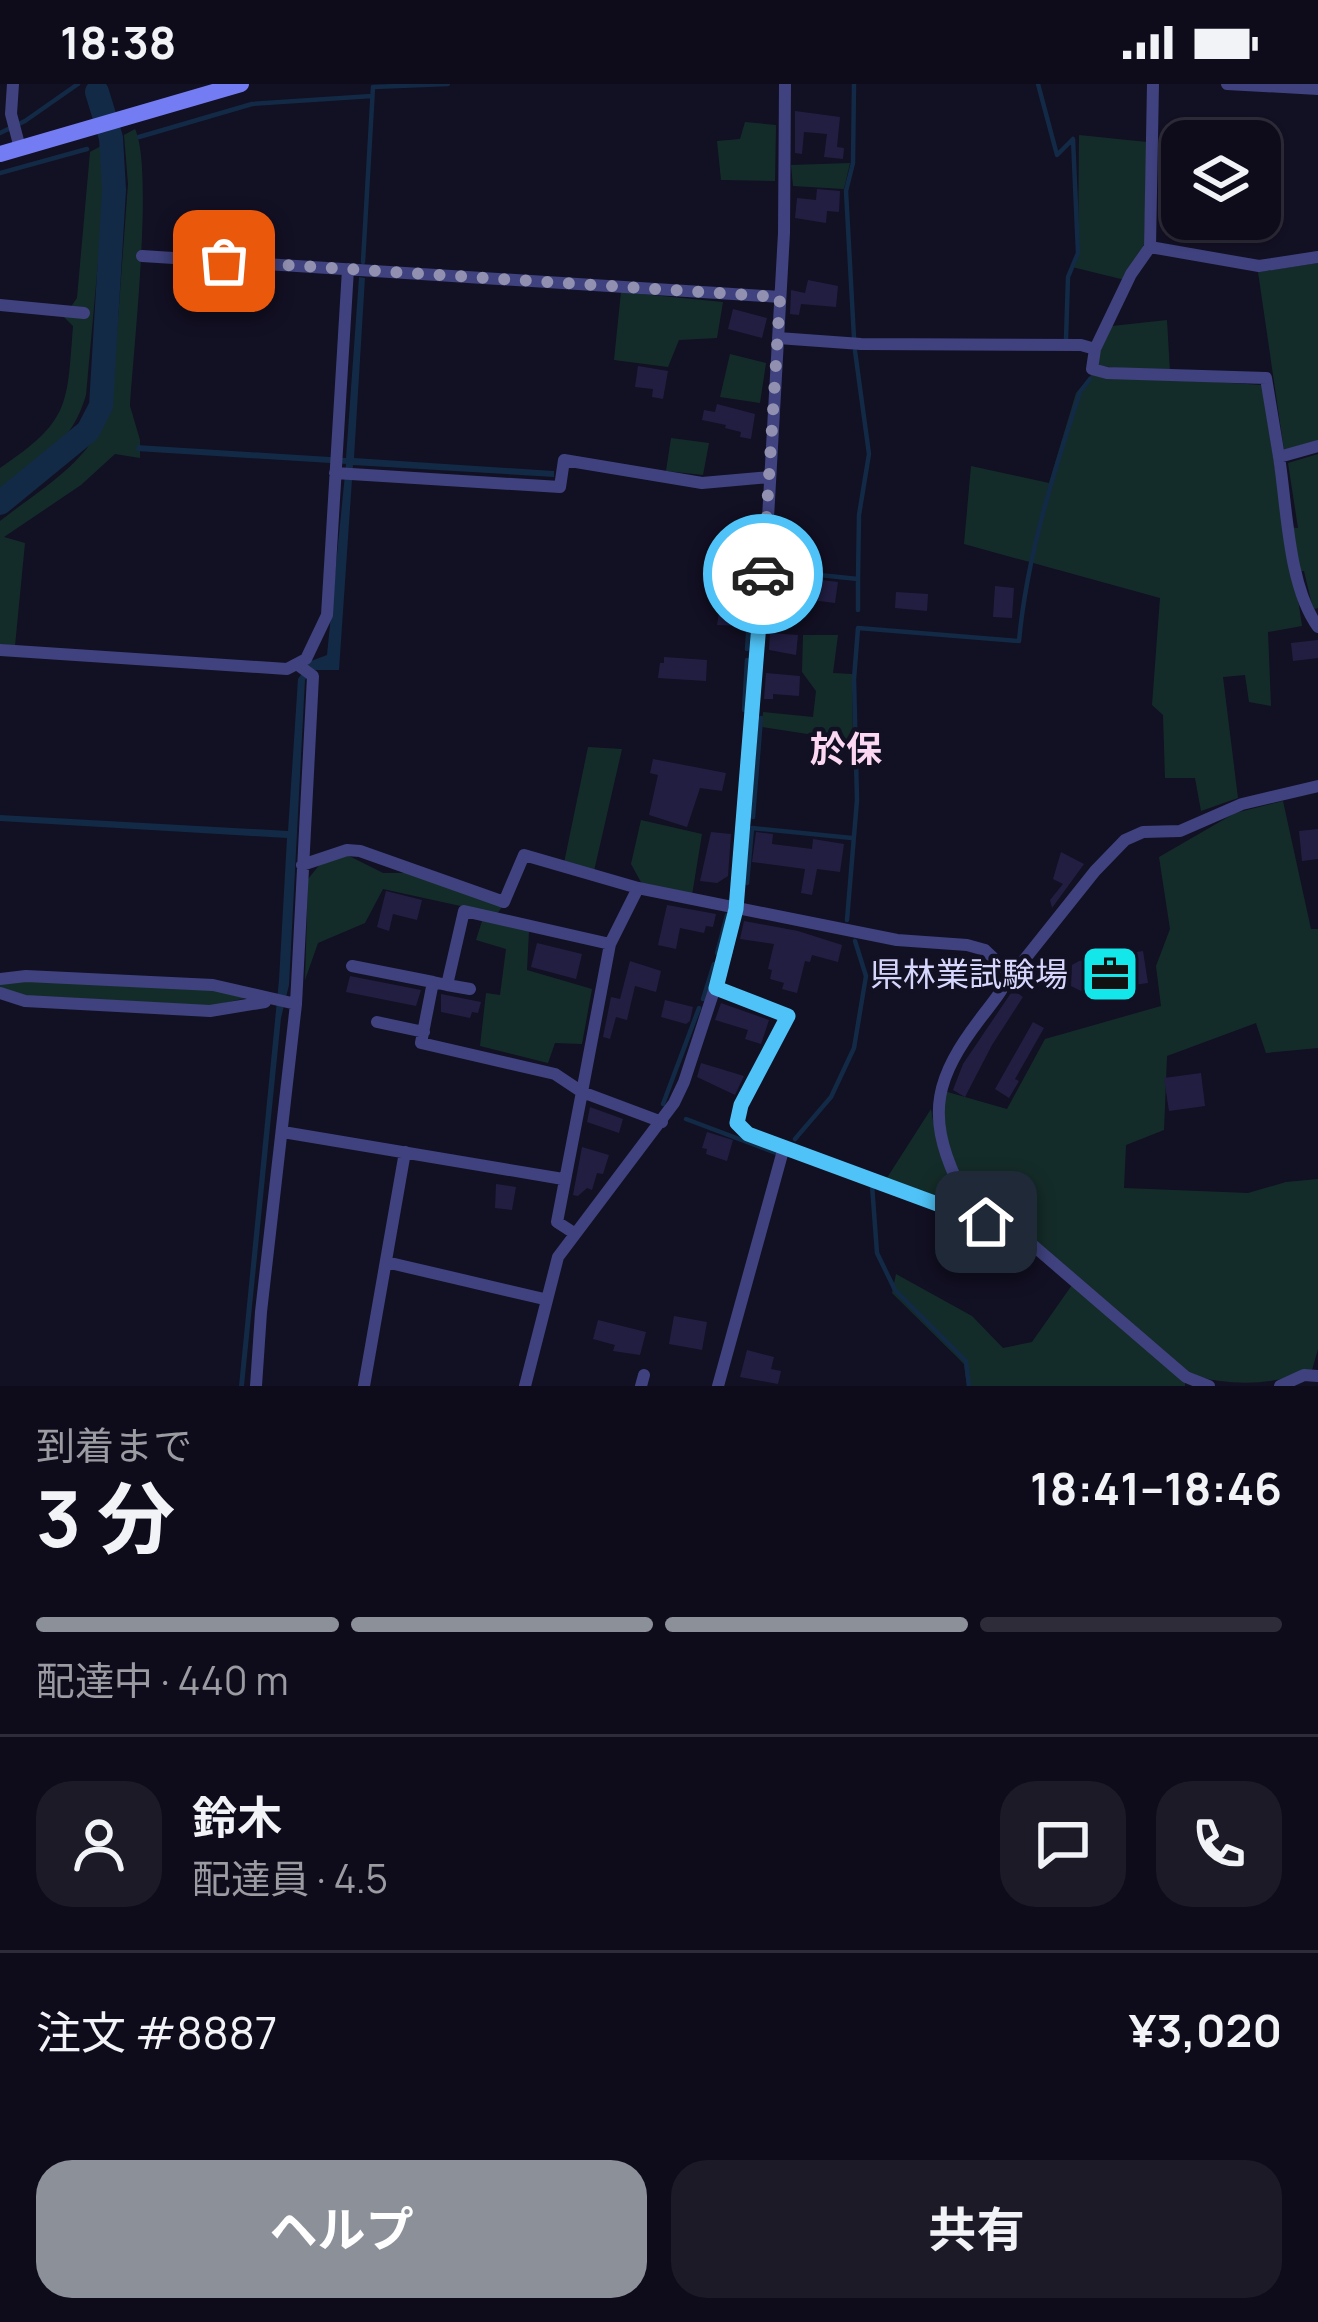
<!DOCTYPE html>
<html lang="ja">
<meta charset="utf-8">
<style>
body{margin:0;font-family:Manrope,"Noto Sans JP",sans-serif;background:#1c1a27;color:#f1f3f6;height:100vh;display:flex;flex-direction:column;font-size:45px;white-space:nowrap}
*{box-sizing:border-box;margin:0}
p{font-size:39px;color:#9b9ba2}
.icon{flex:none;width:66px;height:66px;fill:none;stroke:currentColor;stroke-width:2;stroke-linecap:round;stroke-linejoin:round}
.map{position:relative;height:1302px;overflow:hidden}
.details{display:flex;flex-direction:column;background:#0e0c1a;flex:1}
.details>*{flex:none}
.controls{position:absolute;left:1161px;top:36px;display:grid;gap:24px}
.controls a{display:grid;place-items:center;width:120px;height:120px;border-radius:24px;background:#0e0c1a;box-shadow:0 3px 9px #0004,0 0 0 3px #2e2c39;font-size:60px}
.pin{position:absolute;display:grid;place-items:center;width:102px;height:102px;color:#fff;margin:-51px;border-radius:24px;box-shadow:0 6px 18px #0006}
.courier{position:absolute;display:grid;place-items:center;width:120px;height:120px;margin:-60px;border:9px solid #4fc3f7;border-radius:50%;background:#fff;color:#222;box-shadow:0 3px 15px #0007}
.head em{font-style:normal;font-weight:700}
.head div{display:flex;flex-direction:column-reverse}
.head{display:flex;align-items:center;justify-content:space-between;height:204px;padding:0 36px}
h1{font-size:78px;font-weight:700;line-height:90px}
.bar{display:grid;grid-template-columns:repeat(4,1fr);gap:18px 12px;align-content:center;height:144px;padding:0 36px}
.bar i{height:15px;border-radius:9px;background:#2e2c39}
.bar .current{background:#8c9099}
.bar p{grid-column:span 4}
.line{display:flex;align-items:center;gap:30px;padding:0 36px;border-top:3px solid #2e2c39}
.line div{flex:1}
.round{display:grid;place-items:center;flex:none;width:126px;height:126px;border-radius:36px;background:#1c1a27}
.button{display:flex;gap:24px;margin-top:auto;padding:24px 36px}
.button a{flex:1;height:138px;border-radius:36px;background:#8c9099;color:#fff;font-size:48px;font-weight:700;line-height:138px;text-align:center}
.button a+a{background:#1c1a27;color:#f1f3f6}
.status{display:flex;justify-content:space-between;align-items:center;height:84px;padding:0 60px;background:#0e0c1a;direction:ltr}
.status svg{height:33px;fill:currentColor}
.map>svg:first-child{display:block}
.green{fill:#142c29}
.water{fill:#122a45}
.lines{fill:none;stroke-linecap:round;stroke-linejoin:round}
.stream{stroke:#122a45;stroke-width:4.5}
.river{stroke:#122a45;stroke-width:24}
.building{fill:#221e42}
.minor{stroke:#3f427e;stroke-width:12}
.secondary{stroke:#747cf4;stroke-width:16}
.done{stroke:#9190b0;stroke-width:12;stroke-dasharray:0 21.6}
.route{stroke:#4fc3f7;stroke-width:15}
.labels{text-anchor:middle;stroke-width:9;stroke-linejoin:round;paint-order:stroke}
.poi-label{font-size:33px;fill:#d6d5fc;stroke:#121023;text-anchor:end}
.neighbourhood-label{font-size:36px;font-weight:bold;fill:#fcd7f2;stroke:#121023}
</style>
<div class="status"><b>18:38</b><svg viewBox="0 0 49 12"><path d="M0 12V9h3v3zM5 12V6h3v6zM10 12V3h3v9zM15 12V0h3v12zM26 1h20v11H26zM47 4h2v5h-2z"/></svg></div>
<div class="map">
<svg width="1318" height="1302" viewBox="0 0 1318 1302">
<rect width="100%" height="100%" fill="#121023"/>
<path class="green" d="M 745,38 L 776,41 L 775,97 L 721,96 L 717,57 L 740,55 Z
M 135,45 C 154,85 133,268 130,322 L 140,356 L 140,374 L 115,370 L 81,401 L 4,453 L 25,459 L 15,562 L 0,560 L 0,437 C 47,400 96,375 112,315 L 128,100 L 124,51 Z
M 1079,51 L 1147,58 L 1144,165 L 1125,196 L 1072,183 L 1078,168 Z
M 101,62 L 106,91 L 86,311 C 72,360 40,377 0,406 L 0,384 C 70,337 67,322 73,242 L 64,233 L 77,214 L 90,68 Z
M 850,79 L 844,105 L 793,102 L 791,81 Z
M 1318,179 L 1318,356 L 1284,366 L 1258,188 Z
M 621,208 L 723,218 L 717,254 L 679,256 L 668,283 L 614,276 Z
M 1167,236 L 1170,288 L 1098,282 L 1098,272 L 1112,242 Z
M 730,270 L 766,279 L 760,319 L 720,313 Z
M 1092,290 L 1262,301 L 1284,443 L 1298,444 L 1288,379 L 1318,370 L 1318,524 L 1313,525 L 1304,487 L 1294,488 L 1302,542 L 1268,548 L 1271,622 L 1249,618 L 1245,591 L 1223,593 L 1238,714 L 1201,727 L 1195,694 L 1165,694 L 1163,631 L 1152,621 L 1160,514 L 964,460 L 971,382 L 1049,399 L 1076,309 Z
M 671,354 L 709,359 L 703,391 L 666,387 Z
M 803,551 L 838,551 L 833,589 L 852,590 L 853,657 L 762,643 L 763,628 L 813,633 L 816,607 L 802,588 Z
M 588,663 L 622,665 L 594,787 L 564,779 Z
M 1283,717 L 1311,845 L 1318,845 L 1318,964 L 1266,969 L 1256,939 L 1167,972 L 1164,1046 L 1126,1061 L 1124,1104 L 1248,1109 L 1286,1098 L 1318,1095 L 1318,1265 L 1312,1286 C 1270,1302 1233,1302 1190,1291 L 960,1091 L 944,1058 L 944,1007 L 1007,1025 L 1045,955 L 1161,922 L 1156,882 L 1170,845 L 1159,773 L 1235,729 Z
M 641,736 L 702,750 L 692,811 L 642,800 L 631,780 Z
M 347,771 L 383,789 L 414,789 L 502,823 L 497,830 L 383,805 L 365,839 L 318,859 L 305,896 L 308,795 L 321,779 Z
M 483,834 L 529,847 L 527,886 L 592,905 L 582,960 L 555,959 L 548,979 L 480,962 L 486,909 L 500,911 L 506,865 L 476,856 Z
M 28,895 L 213,905 L 246,914 L 211,922 L 29,913 L 0,906 L 0,899 Z
M 931,1025 C 939,1075 949,1093 986,1127 L 983,1132 L 885,1097 Z
M 896,1190 L 972,1232 L 1003,1264 L 1032,1258 L 1072,1201 L 1185,1297 L 1185,1302 L 967,1302 L 964,1280 L 892,1209 Z"/>
<path class="water" d="M 359,193 L 365,194 L 354,374 L 554,387 L 554,393 L 353,381 L 339,586 L 315,586 L 305,596 L 289,901 L 281,934 L 244,1302 L 239,1302 L 279,896 L 287,754 L 0,737 L 0,731 L 288,747 L 298,595 L 311,577 L 327,571 L 346,380 L 136,367 L 137,361 L 346,374 Z"/>
<g class="lines">
<path class="stream" d="M 94,0 L 97,8
M 854,0 L 853,79 L 846,107 L 854,254
M 1038,0 L 1057,71 L 1073,55 L 1078,169 L 1068,193 L 1066,255
M 0,49 L 25,37 L 78,0
M 139,53 L 252,20 L 372,12
M 0,89 L 87,65
M 363,178 L 373,3 L 448,0
M 778,494 L 781,487 L 858,495 L 859,431 L 869,370 L 855,267
M 858,495 L 858,526
M 747,565 L 751,511
M 744,626 L 747,576
M 753,733 L 761,634
M 747,799 L 752,744 L 852,754
M 847,836 L 857,716 L 854,595 L 858,544 L 1019,557 C 1027,471 1053,391 1080,308 L 1090,295
M 717,869 L 727,831
M 703,915 L 714,880
M 663,1020 L 699,924
M 686,1035 L 776,1069
M 795,1055 L 831,1013 L 854,964 L 866,892 L 855,857
M 872,1101 L 877,1169 L 895,1206 L 966,1277 L 969,1302"/>
<path class="river" d="M 0,419 L 88,347 L 101,322 L 114,106 L 111,54 L 97,8"/>
</g>
<path class="building" d="M 795,27 L 840,33 L 837,63 L 844,64 L 843,75 L 824,73 L 827,50 L 804,48 L 802,70 L 795,69 Z
M 817,105 L 840,107 L 839,128 L 827,127 L 826,139 L 795,134 L 797,114 L 816,116 Z
M 808,196 L 838,202 L 836,223 L 801,220 L 799,231 L 790,230 L 791,206 L 805,209 Z
M 733,225 L 767,234 L 762,254 L 728,245 Z
M 638,282 L 668,287 L 663,315 L 652,313 L 653,305 L 635,303 Z
M 717,320 L 755,330 L 751,355 L 740,353 L 741,348 L 725,344 L 726,341 L 702,336 L 704,326 L 715,328 Z
M 806,494 L 838,498 L 835,519 L 803,515 Z
M 995,502 L 1014,504 L 1012,534 L 993,533 Z
M 723,503 L 744,508 L 740,527 L 746,528 L 743,542 L 717,541 Z
M 896,508 L 928,510 L 927,527 L 895,524 Z
M 770,549 L 798,551 L 796,571 L 769,566 Z
M 1318,556 L 1318,574 L 1293,577 L 1291,559 Z
M 664,573 L 707,576 L 706,597 L 658,594 L 660,579 L 664,579 Z
M 766,589 L 800,592 L 799,612 L 773,610 L 773,615 L 764,615 Z
M 653,675 L 726,689 L 722,707 L 700,704 L 687,743 L 649,731 L 658,691 L 650,689 Z
M 1318,745 L 1318,775 L 1302,777 L 1299,747 Z
M 711,748 L 731,750 L 728,792 L 717,799 L 700,797 Z
M 756,748 L 773,750 L 772,760 L 812,765 L 813,755 L 844,760 L 840,788 L 817,785 L 812,811 L 801,809 L 805,785 L 752,778 Z
M 1061,768 L 1084,780 L 1052,824 L 1050,816 L 1063,800 L 1053,795 Z
M 386,807 L 422,816 L 417,836 L 393,830 L 389,847 L 377,843 Z
M 667,821 L 716,830 L 713,843 L 706,842 L 704,849 L 680,844 L 676,865 L 658,861 Z
M 744,837 L 798,847 L 842,861 L 838,878 L 812,871 L 810,878 L 805,877 L 797,909 L 782,905 L 784,899 L 770,895 L 772,886 L 768,885 L 774,860 L 740,855 Z
M 537,859 L 582,870 L 576,895 L 531,883 Z
M 1143,867 L 1148,899 L 1083,908 L 1071,902 L 1072,881 L 1079,877 Z
M 630,877 L 661,887 L 656,908 L 635,902 L 627,936 L 616,933 L 610,955 L 603,953 L 611,913 L 620,915 Z
M 350,892 L 421,906 L 416,922 L 346,908 Z
M 1013,906 L 1023,913 L 992,961 L 965,1013 L 953,1006 L 963,980 Z
M 441,910 L 481,918 L 478,929 L 472,928 L 470,934 L 441,928 Z
M 665,916 L 693,923 L 690,937 L 686,940 L 661,933 Z
M 721,919 L 769,936 L 761,960 L 745,955 L 748,946 L 715,936 Z
M 1033,938 L 1044,944 L 1015,995 L 1019,997 L 1009,1014 L 995,1005 Z
M 701,979 L 744,992 L 735,1011 L 697,993 Z
M 1201,989 L 1205,1022 L 1169,1027 L 1164,994 Z
M 590,1023 L 623,1035 L 619,1049 L 587,1038 Z
M 707,1048 L 733,1056 L 727,1077 L 706,1070 L 707,1065 L 702,1064 Z
M 582,1063 L 609,1071 L 603,1090 L 597,1089 L 592,1106 L 587,1104 L 578,1112 L 573,1111 Z
M 496,1100 L 516,1103 L 512,1126 L 495,1124 Z
M 674,1232 L 707,1238 L 702,1266 L 669,1260 Z
M 598,1236 L 646,1248 L 640,1271 L 613,1267 L 615,1261 L 593,1255 Z
M 747,1266 L 774,1273 L 771,1285 L 781,1287 L 778,1300 L 740,1293 Z"/>
<g class="lines">
<path class="minor" d="M 13,0 L 11,30 L 20,64
M 1153,0 L 1150,163 L 1259,182 L 1318,173
M 1227,0 L 1318,5
M 142,172 L 780,213
M 0,221 L 84,229
M 778,254 L 861,260 L 1081,261 L 1095,265 L 1092,285 L 1107,289 L 1266,294 L 1279,373
M 1095,265 L 1131,190 L 1150,163
M 1318,362 L 1279,373 C 1287,423 1288,502 1318,543
M 335,389 L 560,403 L 564,376 L 702,399 L 770,393
M 0,566 L 287,585 L 306,575 L 327,531 L 348,185
M 302,781 L 347,766 L 360,767 L 504,818 L 524,771 L 638,804
M 352,882 L 433,898
M 1011,886 C 1005,905 992,919 980,935 C 936,993 926,1029 956,1095 L 1186,1293 L 1209,1302
M 0,895 L 26,892 L 213,901 L 296,920
M 447,901 L 470,905
M 716,904 L 788,932 L 741,1021 L 737,1039 L 748,1050 L 986,1138 L 1001,1135
M 0,909 L 25,917 L 210,927 L 265,918
M 377,938 L 424,948
M 662,1038 L 582,1008 L 610,860 L 638,804 L 897,856 L 967,861 L 985,866 L 1004,884 L 1016,886 L 1095,787 L 1125,756 L 1143,748 L 1180,747 L 1242,720 L 1318,702
M 283,1048 L 563,1095
M 574,1149 L 557,1138 L 582,1008 L 555,990 L 421,959 L 433,898 L 447,901 L 464,827 L 610,860
M 386,1178 L 544,1215
M 256,1302 L 261,1228 L 296,920 L 313,592 L 298,581
M 364,1302 L 405,1068
M 525,1302 L 558,1173 L 674,1019 L 684,998 L 726,870 L 736,825 L 768,434 L 784,149 L 785,0
M 641,1302 L 644,1291
M 718,1302 L 784,1063
M 1280,1302 L 1304,1291 L 1318,1292"/>
<path class="secondary" d="M 0,70 L 241,0"/>
</g>
<g class="lines">
<path class="done" d="M 224,177 L 780,213 L 763,490"/>
<path class="route" d="M 763,490 L 736,825 L 716,904 L 788,932 L 741,1021 L 737,1039 L 748,1050 L 986,1138"/>
</g>
<defs>
<g id="office-square" transform="scale(3)"><rect x="-9" y="-9" width="18" height="18" rx="4" fill="#13e7ea" stroke="#121023"/><path d="M-6-3h4V-5.5h4V-3h4V5H-6ZM-1-4.5V-3h2v-1.5ZM-6 0V1H6V0Z" fill="#111"/></g>
</defs>
<g fill-rule="evenodd">
<use href="#office-square" x="1110" y="890"/>
</g>
<g class="labels">
<g class="poi-label">
<text x="1068" y="902">県林業試験場</text>
</g>
<g class="neighbourhood-label">
<text x="846" y="678">於保</text>
</g>
</g>
</svg>
<div class="controls">
<a><svg class="icon" aria-label="layers" viewBox="0 0 24 24"><path d="M12 4l9 5-9 5-9-5zM3 14l9 5 9-5"/></svg></a>
</div>
<div class="pin" style="left:224px;top:177px;background:#ea580c"><svg class="icon" aria-label="bag" viewBox="0 0 24 24"><path d="M5 8h14l-1 12H6zM9 8a3 3 0 0 1 6 0"/></svg></div>
<div class="pin" style="left:986px;top:1138px;background:#1f2937"><svg class="icon" aria-label="home" viewBox="0 0 24 24"><path d="M3 11l9-7 9 7M6 9v11h12V9"/></svg></div>
<div class="courier" style="left:763px;top:490px"><svg class="icon" aria-label="car" viewBox="0 0 24 24"><path d="M5 17H2v-5l4-1 3-4h7l3 4 3 1v5h-3M9 17h6M6 11h13"/><circle cx="7" cy="17" r="2"/><circle cx="17" cy="17" r="2"/></svg></div>
</div>
<section class="details">
<div class="head"><div><h1>3 分</h1><p>到着まで</p></div><em>18:41–18:46</em></div>
<div class="bar"><i class="current"></i><i class="current"></i><i class="current"></i><i></i><p>配達中 · 440 m</p></div>
<div class="line" style="height:216px"><a class="round"><svg class="icon" aria-label="person" viewBox="0 0 24 24"><circle cx="12" cy="8" r="4"/><path d="M4 21q1-7 8-7t8 7"/></svg></a><div><b>鈴木</b><p>配達員 · 4.5</p></div><a class="round"><svg class="icon" aria-label="chat" viewBox="0 0 24 24"><path d="M4 5h16v11H9l-5 4z"/></svg></a><a class="round"><svg class="icon" aria-label="phone" viewBox="0 0 24 24"><path d="M5 4h4l2 5-3 2q2 4 5 5l2-3 5 2v4C11 20 4 13 5 4z"/></svg></a></div>
<div class="line" style="height:156px"><div>注文 #8887</div><b>¥3,020</b></div>
<div class="button"><a>ヘルプ</a><a>共有</a></div>
</section>
